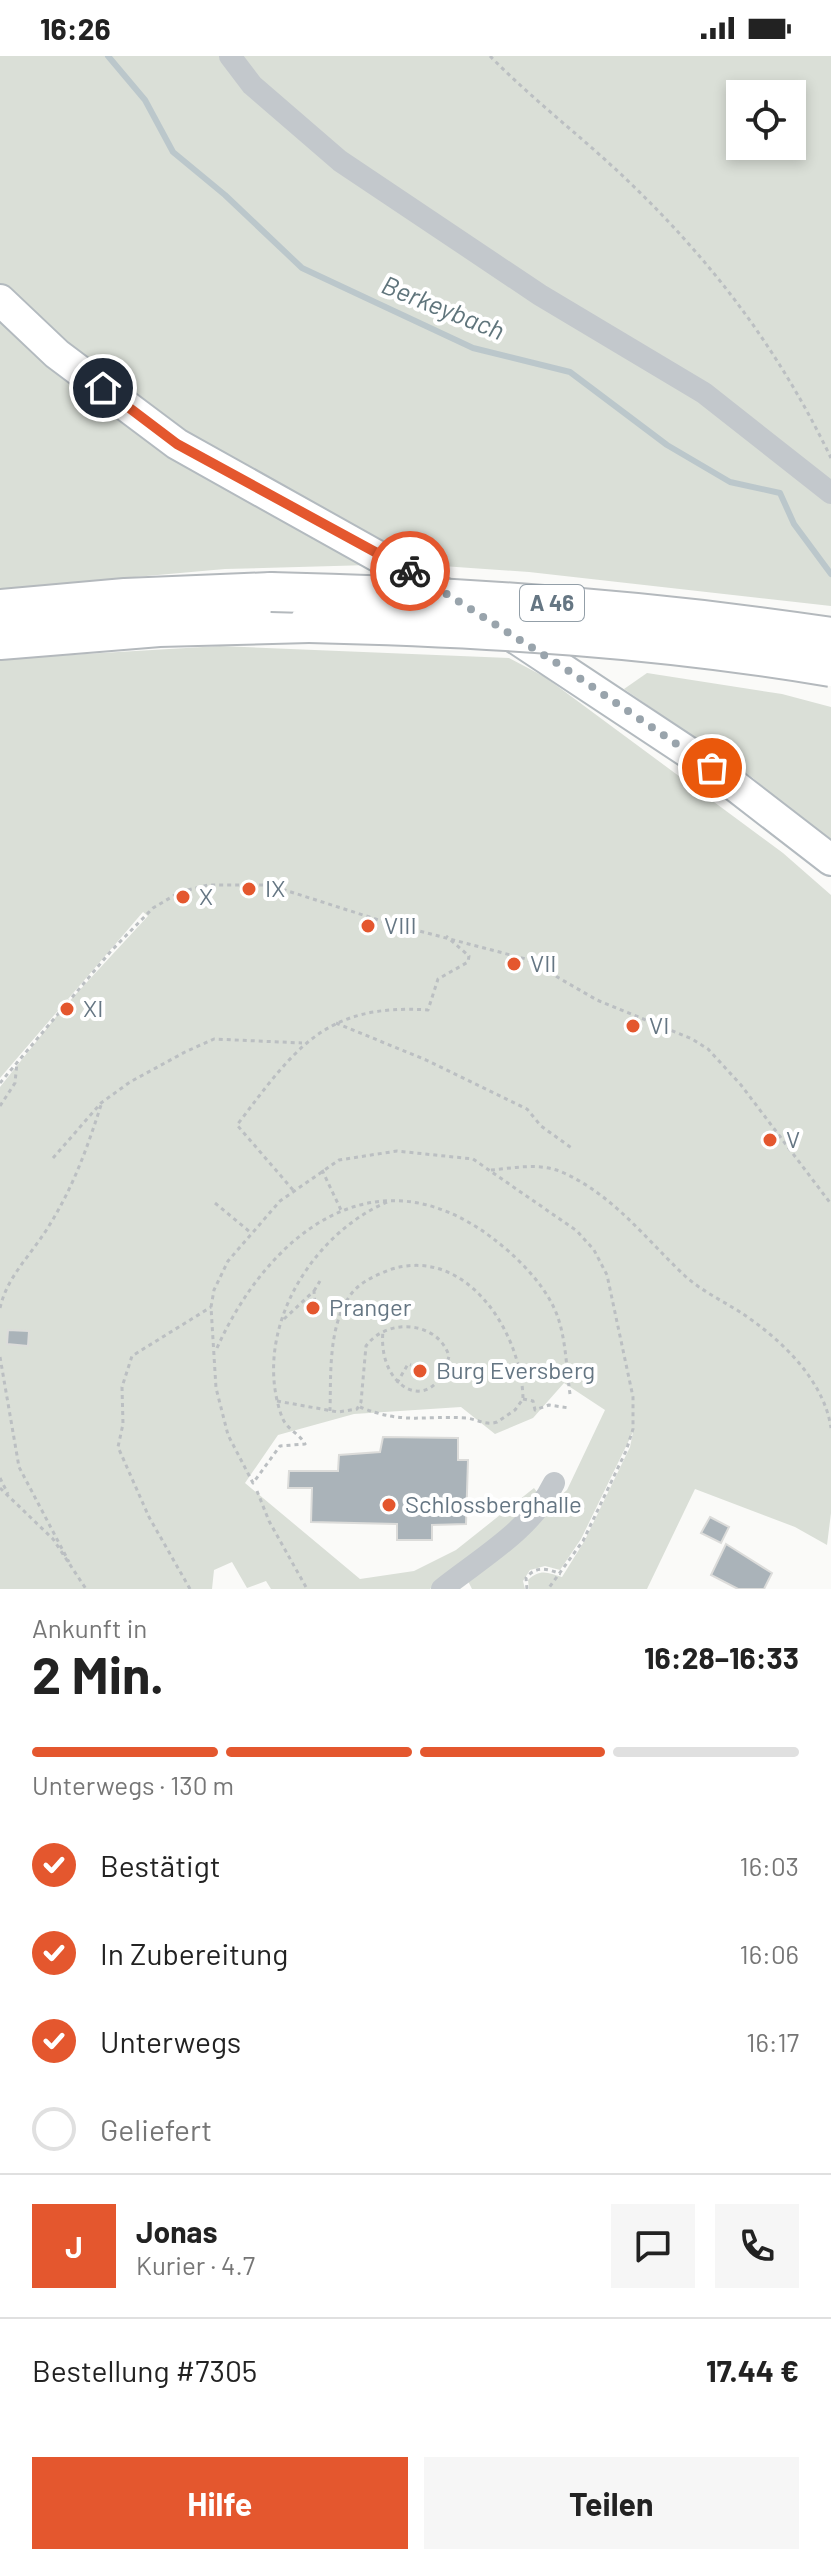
<!DOCTYPE html>
<html lang="de">
<meta charset="utf-8">
<style>
body{margin:0;font-family:Barlow,sans-serif;background:#f6f6f6;color:#222;height:100vh;display:flex;flex-direction:column;font-size:30px;white-space:nowrap}
*{box-sizing:border-box;margin:0}
p{font-size:26px;color:#767676}
.icon{flex:none;width:44px;height:44px;fill:none;stroke:currentColor;stroke-width:2;stroke-linecap:round;stroke-linejoin:round}
.map{position:relative;height:1533px;overflow:hidden}
.side{display:flex;flex-direction:column;background:#fff;flex:1}
.side>*{flex:none}
.tools{position:absolute;left:726px;top:24px;display:grid;gap:16px}
.tools a{display:grid;place-items:center;width:80px;height:80px;border-radius:0px;background:#fff;box-shadow:0 4px 12px #0003;font-size:40px}
.pin{position:absolute;display:grid;place-items:center;width:68px;height:68px;color:#fff;margin:-34px;border:4px solid #fff;border-radius:50%;box-shadow:0 2px 8px #0007}
.courier{position:absolute;display:grid;place-items:center;width:80px;height:80px;margin:-40px;border:6px solid #e4572e;border-radius:50%;background:#fff;color:#222;box-shadow:0 2px 10px #0007}
.head em{font-style:normal;font-weight:700}
.head div{display:flex;flex-direction:column-reverse}
.head{display:flex;align-items:center;justify-content:space-between;height:136px;padding:0 32px}
h1{font-size:52px;font-weight:700;line-height:60px}
.bar{display:grid;grid-template-columns:repeat(4,1fr);gap:12px 8px;align-content:center;height:96px;padding:0 32px}
.bar i{height:10px;border-radius:6px;background:#e0e0e0}
.bar .selected{background:#e4572e}
.bar p{grid-column:span 4}
.line{display:flex;align-items:center;gap:20px;padding:0 32px;border-top:2px solid #e0e0e0}
.line div{flex:1}
.round{display:grid;place-items:center;flex:none;width:84px;height:84px;border-radius:0px;background:#f6f6f6}
ol{padding:0 32px;list-style:none}
li{display:flex;align-items:center;gap:24px;height:88px}
li p{margin-inline-start:auto}
li .icon{padding:8px;border-radius:50%;background:#e4572e;color:#fff;stroke-width:4}
li:last-child{color:#767676}
li i{width:44px;height:44px;border:4px solid #e0e0e0;border-radius:50%}
.cta{display:flex;gap:16px;margin-top:auto;padding:16px 32px}
.cta a{flex:1;height:92px;border-radius:0px;background:#e4572e;color:#fff;font-size:32px;font-weight:700;line-height:92px;text-align:center}
.cta a+a{background:#f6f6f6;color:#222}
.status{display:flex;justify-content:space-between;align-items:center;height:56px;padding:0 40px;background:#fff;direction:ltr}
.status svg{height:22px;fill:currentColor}
.map>svg:first-child{display:block}
.green{fill:#dadfd7;fill-rule:evenodd}
.lines{fill:none;stroke-linecap:round;stroke-linejoin:round}
.stream{stroke:#bbc7cb;stroke-width:6}
.building{fill:#aab3b9;stroke:#dcdcda;stroke-width:2}
.secondary-casing{stroke:#b3babf;stroke-width:34}
.highway-casing{stroke:#b4b9bd;stroke-width:42}
.path{stroke:#bbbfc2;stroke-width:3;stroke-dasharray:4 4;stroke-linecap:butt}
.street{stroke:#c3c8cc;stroke-width:22}
.secondary{stroke:#fff;stroke-width:30}
.highway{stroke:#fff;stroke-width:38}
.highway-bridge-casing{stroke:#b4b9bd;stroke-width:42;stroke-linecap:butt}
.highway-bridge{stroke:#fff;stroke-width:38}
.done{stroke:#99a4ac;stroke-width:8;stroke-dasharray:0 14.4}
.route{stroke:#e4572e;stroke-width:10}
.poi-dot{fill:#e4572e;stroke:#fff;stroke-width:3}
.labels{text-anchor:middle;stroke-width:8;stroke-linejoin:round;paint-order:stroke}
.shield{fill:#fff;stroke:#939fa8;stroke-width:2}
.shield-label{font-size:22px;font-weight:bold;fill:#657683}
.poi-label{font-size:24px;fill:#657683;stroke:#fff;text-anchor:start}
.water-label{font-size:26px;font-style:italic;fill:#60757c;stroke:#fff}
</style>
<div class="status"><b>16:26</b><svg viewBox="0 0 49 12"><path d="M0 12V9h3v3zM5 12V6h3v6zM10 12V3h3v9zM15 12V0h3v12zM26 1h20v11H26zM47 4h2v5h-2z"/></svg></div>
<div class="map">
<svg width="831" height="1533" viewBox="0 0 831 1533">
<rect width="100%" height="100%" fill="#fafaf8"/>
<path class="green" d="M 0,0 L 831,0 L 831,550 L 529,516 L 428,509 L 186,382 L 4,260 L 370,509 L 225,513 L 0,533 ZM 740,38 L 792,38 L 792,90 L 740,90 Z
M 220,590 L 509,602 L 545,621 L 783,797 L 831,839 L 831,1457 L 827,1489 L 795,1471 L 695,1433 L 647,1533 L 529,1533 L 528,1524 C 540,1512 549,1517 562,1521 L 585,1484 L 630,1391 L 633,1376 L 581,1483 L 560,1514 L 545,1510 L 530,1514 L 523,1525 L 525,1533 L 472,1533 L 466,1521 L 567,1434 L 605,1354 L 564,1327 L 533,1362 L 495,1378 L 461,1351 L 354,1358 L 278,1379 L 245,1427 L 360,1523 L 414,1515 L 456,1494 L 534,1432 L 540,1440 L 482,1493 L 430,1533 L 271,1533 L 266,1525 L 247,1532 L 232,1506 L 214,1514 L 212,1533 L 0,1533 L 0,1031 L 63,952 L 148,860 L 143,856 L 0,1022 L 0,603 Z
M 647,617 L 782,638 L 831,651 L 831,789 L 753,722 L 624,633 Z"/>
<g class="lines">
<path class="stream" d="M 108,0 L 145,44 L 173,96 L 225,139 L 302,212 L 473,292 L 570,316 L 667,389 L 730,426 L 780,437 L 794,468 L 831,518"/>
</g>
<path class="building" d="M 8,1274 L 29,1275 L 28,1290 L 7,1288 Z
M 383,1381 L 458,1382 L 458,1404 L 468,1404 L 466,1468 L 432,1469 L 432,1484 L 397,1484 L 397,1468 L 311,1466 L 312,1432 L 288,1432 L 289,1415 L 338,1415 L 339,1399 L 380,1396 Z
M 710,1461 L 729,1471 L 721,1487 L 701,1477 Z
M 726,1488 L 772,1517 L 764,1533 L 738,1533 L 711,1519 Z"/>
<g class="lines">
<g class="secondary-casing">
<path id="secondary" d="M 0,244 L 57,298 L 177,388 L 454,543
M 505,575 L 712,712 L 831,804"/>
</g>
<g class="highway-casing">
<path id="highway" d="M 0,553 L 125,542 L 271,536
M 0,584 L 159,571 L 309,567"/>
</g>
<path class="path" d="M 490,0 C 533,44 582,81 626,123 C 713,206 779,294 831,402
M 336,967 L 426,1004 L 527,1053 L 541,1070 L 573,1093
M 0,1027 L 111,895 L 153,852 L 180,836 L 208,829 L 269,829 L 385,866 L 526,903 L 597,944 L 692,983 L 708,993 L 741,1029 L 831,1148
M 0,1050 L 15,1027 L 17,1006
M 53,1102 L 101,1047 L 130,1026 L 185,996 L 214,983 L 302,987
M 322,1114 L 341,1154
M 491,1114 C 515,1112 541,1106 564,1117 C 614,1140 645,1182 684,1219 C 700,1234 721,1244 740,1256 C 780,1282 824,1324 831,1372
M 293,1134 L 237,1069 C 295,993 324,947 428,954 L 438,923 L 468,906 L 469,900 L 446,880
M 387,1146 C 310,1179 251,1277 282,1361 C 286,1373 300,1378 305,1388 L 280,1390 L 253,1427 L 228,1379 L 216,1332 L 211,1251 L 214,1234 L 228,1205 L 280,1145 L 339,1104 L 397,1095 L 473,1103 L 577,1175 L 594,1194 L 607,1219 L 633,1341 L 633,1373 L 626,1395 L 583,1485 L 548,1533
M 215,1147 L 250,1176
M 314,1235 L 320,1225
M 0,1252 C 7,1221 30,1200 47,1173 C 72,1134 87,1093 101,1049
M 284,1263 L 314,1235 L 315,1249
M 217,1292 C 267,1181 372,1092 491,1181 C 515,1199 542,1225 555,1254 C 566,1279 566,1310 570,1338
M 0,1301 L 19,1411 L 69,1506
M 397,1327 L 408,1308 L 411,1309
M 523,1343 L 533,1345 L 535,1354 L 549,1349 L 569,1352
M 277,1345 L 338,1356 L 357,1353 L 361,1346 L 366,1290 C 387,1261 438,1265 449,1300 C 434,1363 377,1333 383,1275
M 330,1355 C 331,1320 328,1272 349,1241 C 358,1227 374,1220 389,1214 C 466,1188 522,1277 523,1343 L 515,1354 L 497,1366 C 486,1370 477,1363 466,1362 C 424,1359 404,1369 360,1351
M 0,1422 L 8,1438
M 0,1432 L 53,1483 L 86,1533
M 257,1435 L 269,1465 L 307,1533
M 190,1533 L 149,1461 L 118,1391 L 123,1368 L 122,1331 L 132,1300 L 211,1251
M 527,1533 L 526,1522 C 536,1509 548,1513 561,1518"/>
<path class="street" d="M 230,0 L 252,29 L 340,105 L 540,239 L 704,337 L 831,437
M 442,1533 C 481,1502 532,1473 554,1427"/>
<use href="#secondary" class="secondary"/>
<use href="#highway" class="highway"/>
<g class="highway-bridge-casing">
<path id="highway-bridge" d="M 271,536 C 459,540 645,553 831,581
M 309,567 C 485,571 658,582 831,611"/>
</g>
<use href="#highway-bridge" class="highway-bridge"/>
</g>
<g class="lines">
<path class="done" d="M 410,515 L 563,611 L 712,712"/>
<path class="route" d="M 103,332 L 177,388 L 410,515"/>
</g>
<g class="poi-dot">
<circle cx="249" cy="833" r="8"/>
<circle cx="183" cy="841" r="8"/>
<circle cx="368" cy="870" r="8"/>
<circle cx="514" cy="908" r="8"/>
<circle cx="67" cy="953" r="8"/>
<circle cx="633" cy="970" r="8"/>
<circle cx="770" cy="1084" r="8"/>
<circle cx="313" cy="1252" r="8"/>
<circle cx="420" cy="1315" r="8"/>
<circle cx="389" cy="1449" r="8"/>
</g>
<g class="labels">
<rect class="shield" x="520" y="529" width="64" height="36" rx="6"/>
<g class="shield-label">
<text x="552" y="555">A 46</text>
</g>
<g class="poi-label">
<text x="265" y="841">IX</text>
<text x="199" y="849">X</text>
<text x="384" y="878">VIII</text>
<text x="530" y="916">VII</text>
<text x="83" y="961">XI</text>
<text x="649" y="978">VI</text>
<text x="786" y="1092">V</text>
<text x="329" y="1260">Pranger</text>
<text x="436" y="1323">Burg Eversberg</text>
<text x="405" y="1457">Schlossberghalle</text>
</g>
<g class="water-label">
<text transform="translate(443 252) rotate(22)" y="9">Berkeybach</text>
</g>
</g>
</svg>
<div class="tools">
<a><svg class="icon" aria-label="locate" viewBox="0 0 24 24"><circle cx="12" cy="12" r="6"/><path d="M12 2v4M12 18v4M2 12h4M18 12h4"/></svg></a>
</div>
<div class="pin" style="left:712px;top:712px;background:#ea580c"><svg class="icon" aria-label="bag" viewBox="0 0 24 24"><path d="M5 8h14l-1 12H6zM9 8a3 3 0 0 1 6 0"/></svg></div>
<div class="pin" style="left:103px;top:332px;background:#1f2937"><svg class="icon" aria-label="home" viewBox="0 0 24 24"><path d="M3 11l9-7 9 7M6 9v11h12V9"/></svg></div>
<div class="courier" style="left:410px;top:515px"><svg class="icon" aria-label="bike" viewBox="0 0 24 24"><circle cx="6" cy="16" r="4"/><circle cx="18" cy="16" r="4"/><path d="M6 16l4-8h5l3 8M10 8l3 8H6M13 5h3"/></svg></div>
</div>
<section class="side">
<div class="head"><div><h1>2 Min.</h1><p>Ankunft in</p></div><em>16:28–16:33</em></div>
<div class="bar"><i class="selected"></i><i class="selected"></i><i class="selected"></i><i></i><p>Unterwegs · 130 m</p></div>
<ol>
<li><svg class="icon" aria-label="check" viewBox="0 0 24 24"><path d="M5 12l5 5 9-10"/></svg>Bestätigt<p>16:03</p></li>
<li><svg class="icon" aria-label="check" viewBox="0 0 24 24"><path d="M5 12l5 5 9-10"/></svg>In Zubereitung<p>16:06</p></li>
<li><svg class="icon" aria-label="check" viewBox="0 0 24 24"><path d="M5 12l5 5 9-10"/></svg>Unterwegs<p>16:17</p></li>
<li><i></i>Geliefert</li>
</ol>
<div class="line" style="height:144px"><b class="round" style="background:#e4572e;color:#fff">J</b><div><b>Jonas</b><p>Kurier · 4.7</p></div><a class="round"><svg class="icon" aria-label="chat" viewBox="0 0 24 24"><path d="M4 5h16v11H9l-5 4z"/></svg></a><a class="round"><svg class="icon" aria-label="phone" viewBox="0 0 24 24"><path d="M5 4h4l2 5-3 2q2 4 5 5l2-3 5 2v4C11 20 4 13 5 4z"/></svg></a></div>
<div class="line" style="height:104px"><div>Bestellung #7305</div><b>17.44 €</b></div>
<div class="cta"><a>Hilfe</a><a>Teilen</a></div>
</section>
